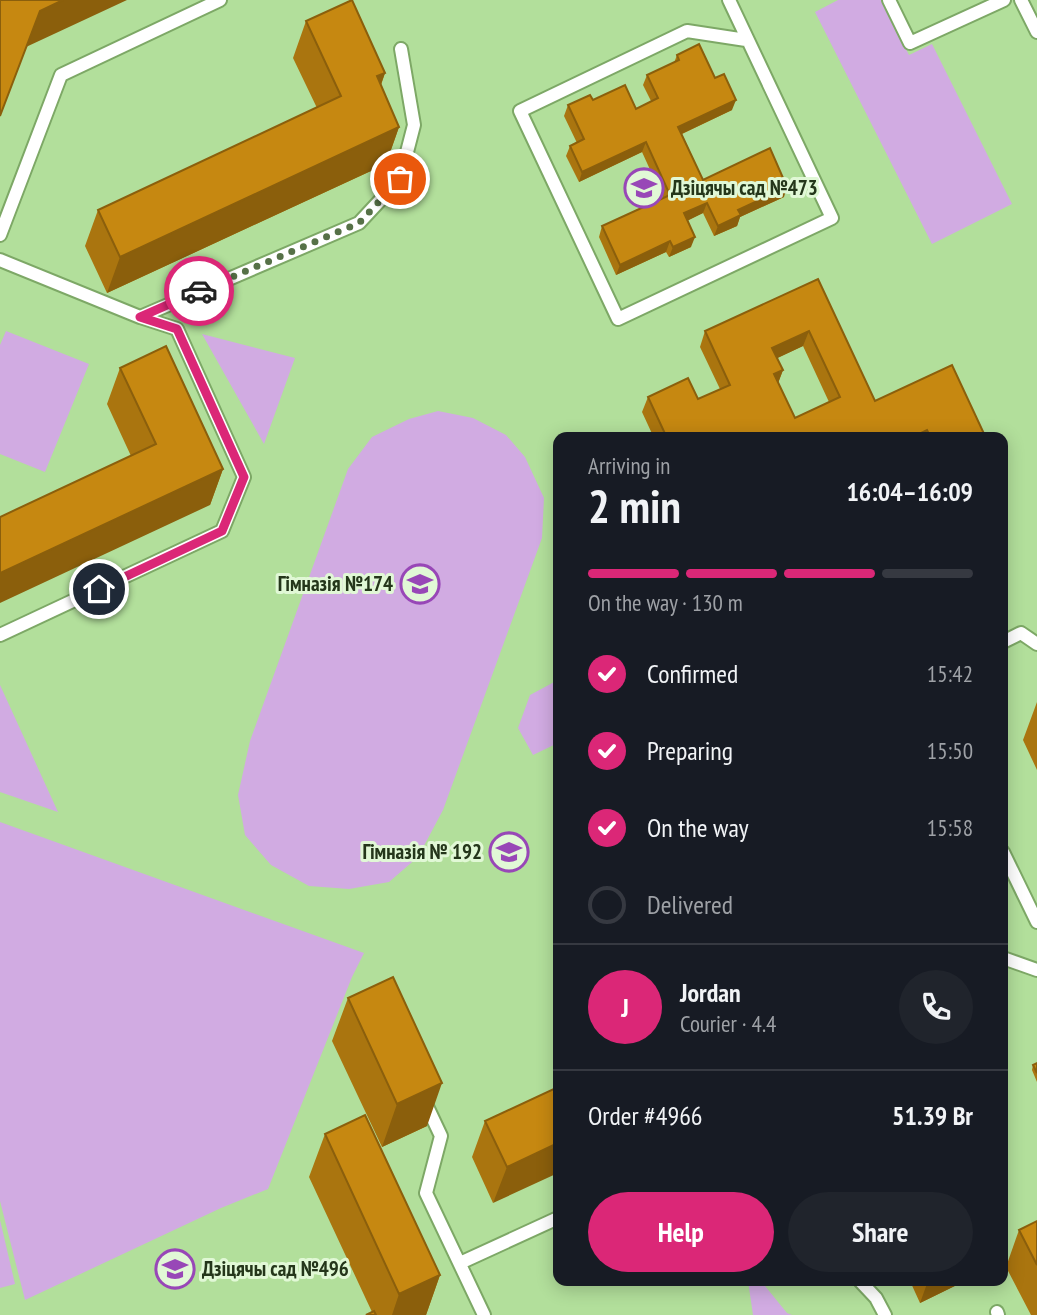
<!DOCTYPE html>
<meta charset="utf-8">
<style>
body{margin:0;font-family:"PT Sans Narrow",sans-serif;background:#20242c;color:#f1f3f6;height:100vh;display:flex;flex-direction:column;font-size:26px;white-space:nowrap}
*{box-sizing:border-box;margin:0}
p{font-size:23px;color:#9ea1a6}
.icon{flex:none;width:38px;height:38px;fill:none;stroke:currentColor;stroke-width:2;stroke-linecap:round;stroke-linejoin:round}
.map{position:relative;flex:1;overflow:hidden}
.panel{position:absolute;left:553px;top:432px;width:455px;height:854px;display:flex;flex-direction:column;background:#171b24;border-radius:14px;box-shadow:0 4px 18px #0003}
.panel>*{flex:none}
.pin{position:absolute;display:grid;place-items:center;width:60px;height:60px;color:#fff;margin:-30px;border:4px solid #fff;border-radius:50%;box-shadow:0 2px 7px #0007}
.courier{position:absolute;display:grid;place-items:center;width:70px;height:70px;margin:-35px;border:5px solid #db2777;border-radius:50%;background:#fff;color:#222;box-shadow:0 2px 9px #0007}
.summary em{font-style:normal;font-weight:600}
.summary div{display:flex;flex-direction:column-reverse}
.summary{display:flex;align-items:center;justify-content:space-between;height:119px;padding:0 35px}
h1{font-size:46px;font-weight:600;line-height:52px}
.bar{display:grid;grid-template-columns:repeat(4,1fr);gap:10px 7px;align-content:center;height:84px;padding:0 35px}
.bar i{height:9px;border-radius:5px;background:#363941}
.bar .selected{background:#db2777}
.bar p{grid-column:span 4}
.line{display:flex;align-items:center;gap:18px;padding:0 35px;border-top:2px solid #363941}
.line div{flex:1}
.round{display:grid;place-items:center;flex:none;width:74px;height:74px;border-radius:37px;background:#20242c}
ol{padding:0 35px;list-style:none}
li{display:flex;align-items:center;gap:21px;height:77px}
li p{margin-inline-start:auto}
li .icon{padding:7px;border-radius:50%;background:#db2777;color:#fff;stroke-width:4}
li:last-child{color:#9ea1a6}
li i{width:38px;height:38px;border:4px solid #363941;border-radius:50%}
.button{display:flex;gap:14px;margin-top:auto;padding:14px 35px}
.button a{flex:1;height:80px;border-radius:42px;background:#db2777;color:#fff;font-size:28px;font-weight:600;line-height:80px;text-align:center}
.button a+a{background:#20242c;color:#f1f3f6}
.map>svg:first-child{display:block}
.green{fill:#d1abe2}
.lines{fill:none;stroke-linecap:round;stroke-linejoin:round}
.service-casing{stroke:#7da866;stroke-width:16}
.service{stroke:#fff;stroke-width:12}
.wall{fill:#aa750f;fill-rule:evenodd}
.shaded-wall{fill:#8b5f0c}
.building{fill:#c68811;stroke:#8b5f0c;stroke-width:2;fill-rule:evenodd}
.done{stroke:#567147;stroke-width:7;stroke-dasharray:0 12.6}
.route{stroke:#db2777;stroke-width:9}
.labels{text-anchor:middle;stroke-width:6;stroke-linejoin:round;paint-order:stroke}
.poi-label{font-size:21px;font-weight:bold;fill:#24361a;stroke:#e1f8d6;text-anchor:start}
</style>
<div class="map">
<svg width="1037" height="1315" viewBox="0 0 1037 1315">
<rect width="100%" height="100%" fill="#b2df9b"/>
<path class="green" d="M 838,0 L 881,0 L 909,55 L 932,44 L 1012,204 L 932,244 L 815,12 Z
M 6,331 L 89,364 L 45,472 L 0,454 L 0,345 Z
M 202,334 L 295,358 L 264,444 Z
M 438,411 L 473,418 L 506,435 L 525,457 L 544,498 L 542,538 L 443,810 L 418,857 L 389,882 L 349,889 L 309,886 L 271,865 L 245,835 L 238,795 L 250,741 L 348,469 L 372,437 L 409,419 Z
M 558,680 L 558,743 L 533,755 L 518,728 L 530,695 Z
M 0,685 L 58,812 L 0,792 Z
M 0,822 L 364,953 L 352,977 L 268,1189 L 221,1208 L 25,1300 L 0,1201 Z
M 0,1220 L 15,1284 L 0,1288 Z
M 748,1281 L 761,1281 L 787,1313 L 792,1315 L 753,1315 Z"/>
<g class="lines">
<g class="service-casing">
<path id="service" d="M 729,0 L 832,218 L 618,319 L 520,111 L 687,31 L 746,40
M 889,0 L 910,43 L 1004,0
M 1021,0 L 1037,32
M 0,235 L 61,75 L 220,0
M 0,260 L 140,317 L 177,329 L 244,477 L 222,531 L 0,635
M 140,317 L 359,223 L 400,179 L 414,125 L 401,49
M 1003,642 L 1021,633 L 1037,644
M 1003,852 L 1037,922
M 1003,958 L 1037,970
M 424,1100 L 441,1136 L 426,1193 L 484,1315
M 460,1263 L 558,1218
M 860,1281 L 876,1298 L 885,1315
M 997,1312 L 998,1315"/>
</g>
<use href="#service" class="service"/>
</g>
<path class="wall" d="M 306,21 L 385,73 L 381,85 L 399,127 L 386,164 L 107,293 L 85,246 L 98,210 L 317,108 L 293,58 Z
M 677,55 L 715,78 L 732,110 L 682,134 L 703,180 L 784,197 L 740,217 L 737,226 L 714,236 L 703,213 L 688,220 L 691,247 L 669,257 L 666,252 L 616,275 L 599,237 L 602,226 L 663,198 L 642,152 L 579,182 L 566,156 L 570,146 L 577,143 L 564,116 L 568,105 L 593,100 L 636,109 L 651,101 L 643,85 L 647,75 L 674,63 Z
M 818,279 L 875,401 L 986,438 L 654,438 L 642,412 L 648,397 L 698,399 L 720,389 L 700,347 L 705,331 ZM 803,346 L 829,402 L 795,418 L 778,383 L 783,370 L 777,358 Z
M 120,368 L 223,469 L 210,505 L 131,456 L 107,404 Z
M 1037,702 L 1037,770 L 1023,740 Z
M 348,998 L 427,1126 L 382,1147 L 332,1041 Z
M 1037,1063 L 1037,1082 L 1032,1070 L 1033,1065 Z
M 558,1087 L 493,1203 L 472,1157 L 485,1121 Z
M 325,1134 L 440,1275 L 426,1315 L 366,1315 L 372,1312 L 309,1177 Z
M 1037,1221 L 1037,1315 L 1031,1315 L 1006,1267 L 1019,1230 Z
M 910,1281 L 965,1281 L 920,1303 Z"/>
<path class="shaded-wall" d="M 63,0 L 127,0 L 26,47 L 40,11 Z
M 385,73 L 372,109 L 377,76 Z
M 736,100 L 732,110 L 675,137 L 678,127 Z
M 399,127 L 386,164 L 107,293 L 120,257 Z
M 646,142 L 642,152 L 579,182 L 582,172 Z
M 787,187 L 784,197 L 740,217 L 737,226 L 714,236 L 718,226 L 738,210 Z
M 707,203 L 703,213 L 681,224 L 684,213 Z
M 695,237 L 691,247 L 669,257 L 673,247 Z
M 670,241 L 666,252 L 616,275 L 620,265 Z
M 809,331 L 803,346 L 767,363 L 772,348 Z
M 783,370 L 777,386 L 774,374 Z
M 927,430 L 925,438 L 911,438 Z
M 223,469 L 210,505 L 0,603 L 0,573 Z
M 442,1083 L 427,1126 L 382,1147 L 397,1104 Z
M 558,1143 L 558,1173 L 493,1203 L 507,1167 Z
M 440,1275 L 426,1315 L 392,1315 L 399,1294 Z
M 928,1281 L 965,1281 L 920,1303 Z"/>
<path class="building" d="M 0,0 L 63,0 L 40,11 L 0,116 Z
M 352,0 L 385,73 L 377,76 L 399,127 L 120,257 L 98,210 L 341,96 L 306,21 Z
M 699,44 L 715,78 L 724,74 L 736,100 L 678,127 L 703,180 L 770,148 L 787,187 L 738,210 L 741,215 L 718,226 L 707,203 L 684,213 L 695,237 L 673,247 L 670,241 L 620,265 L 602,226 L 670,195 L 646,142 L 582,172 L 570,146 L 584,139 L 568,105 L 590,95 L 593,100 L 625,85 L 636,109 L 658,98 L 647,75 L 679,60 L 677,55 Z
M 818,279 L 875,401 L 952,365 L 986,438 L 931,438 L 927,430 L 911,438 L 667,438 L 648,397 L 688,378 L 698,399 L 730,385 L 705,331 ZM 809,331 L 840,397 L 795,418 L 774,374 L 783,370 L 772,348 Z
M 166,346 L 223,469 L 0,573 L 0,517 L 156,444 L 120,368 Z
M 393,977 L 442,1083 L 397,1104 L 348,998 Z
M 1037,1063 L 1037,1073 L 1033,1065 Z
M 558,1087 L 558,1143 L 507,1167 L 485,1121 Z
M 365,1115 L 440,1275 L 399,1294 L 325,1134 Z
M 1037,1221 L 1037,1265 L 1019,1230 Z
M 374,1311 L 376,1315 L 366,1315 Z"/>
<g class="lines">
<path class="done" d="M 199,291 L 359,223 L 400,179"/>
<path class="route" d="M 99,589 L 222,531 L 244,477 L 177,329 L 140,317 L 199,291"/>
</g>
<defs>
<g id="school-ring" transform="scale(2.0125)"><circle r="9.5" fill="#e1f8d6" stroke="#9847b7" stroke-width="1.5"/><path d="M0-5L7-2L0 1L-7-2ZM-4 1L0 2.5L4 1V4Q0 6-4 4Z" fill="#9847b7"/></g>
</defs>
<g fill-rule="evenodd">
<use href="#school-ring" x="644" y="188"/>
<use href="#school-ring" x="420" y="584"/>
<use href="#school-ring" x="509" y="852"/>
<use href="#school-ring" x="175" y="1269"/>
</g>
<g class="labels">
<g class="poi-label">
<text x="671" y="195">Дзіцячы сад №473</text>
<text x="393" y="591" text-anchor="end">Гімназія №174</text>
<text x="482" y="859" text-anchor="end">Гімназія № 192</text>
<text x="202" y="1276">Дзіцячы сад №496</text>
</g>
</g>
</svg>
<div class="pin" style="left:400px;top:179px;background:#ea580c"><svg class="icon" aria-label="bag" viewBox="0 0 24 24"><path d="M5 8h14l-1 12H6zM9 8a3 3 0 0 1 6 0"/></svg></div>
<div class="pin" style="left:99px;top:589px;background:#1f2937"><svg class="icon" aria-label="home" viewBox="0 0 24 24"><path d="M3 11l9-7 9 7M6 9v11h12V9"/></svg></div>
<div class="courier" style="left:199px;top:291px"><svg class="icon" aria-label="car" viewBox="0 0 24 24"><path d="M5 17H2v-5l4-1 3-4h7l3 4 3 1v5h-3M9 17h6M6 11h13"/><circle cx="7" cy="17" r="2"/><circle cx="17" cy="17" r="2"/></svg></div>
<section class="panel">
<div class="summary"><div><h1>2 min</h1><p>Arriving in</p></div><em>16:04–16:09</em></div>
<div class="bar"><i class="selected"></i><i class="selected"></i><i class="selected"></i><i></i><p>On the way · 130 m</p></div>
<ol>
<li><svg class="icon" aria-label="check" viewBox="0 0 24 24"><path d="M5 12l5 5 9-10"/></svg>Confirmed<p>15:42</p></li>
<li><svg class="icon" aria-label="check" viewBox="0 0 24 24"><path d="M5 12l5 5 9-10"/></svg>Preparing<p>15:50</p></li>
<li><svg class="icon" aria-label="check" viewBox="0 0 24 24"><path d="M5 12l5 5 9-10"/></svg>On the way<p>15:58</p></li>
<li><i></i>Delivered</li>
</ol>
<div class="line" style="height:126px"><b class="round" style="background:#db2777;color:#fff">J</b><div><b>Jordan</b><p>Courier · 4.4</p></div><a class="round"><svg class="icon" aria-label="phone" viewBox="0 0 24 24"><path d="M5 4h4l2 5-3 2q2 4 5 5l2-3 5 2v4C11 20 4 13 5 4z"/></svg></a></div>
<div class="line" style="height:91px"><div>Order #4966</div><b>51.39 Br</b></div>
<div class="button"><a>Help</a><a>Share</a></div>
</section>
</div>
